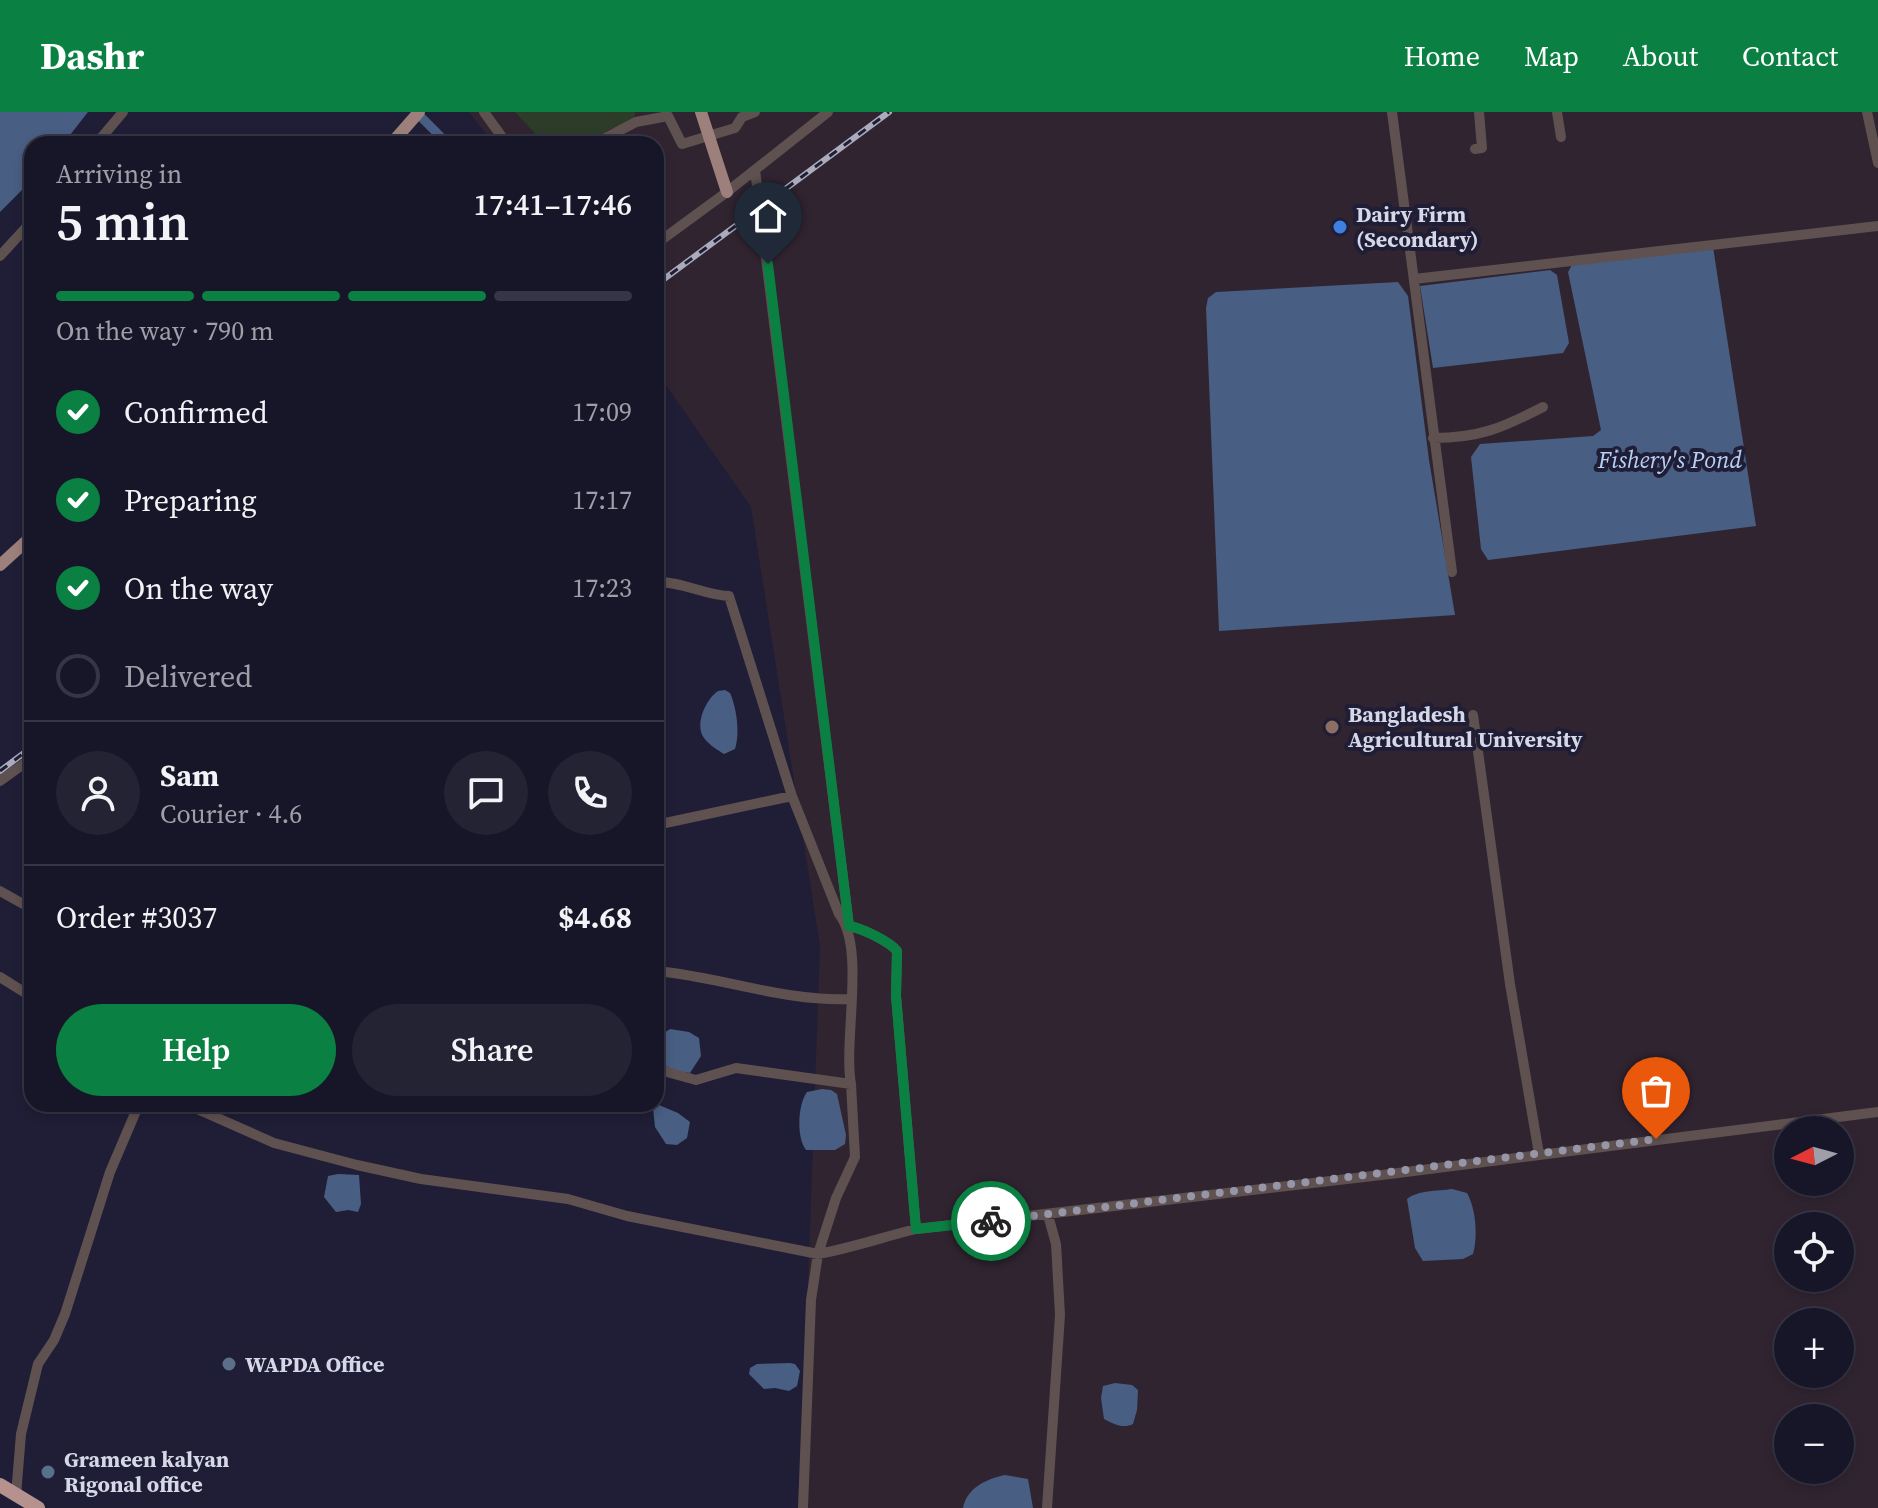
<!DOCTYPE html>
<meta charset="utf-8">
<style>
body{margin:0;font-family:"Source Serif 4",serif;background:#242334;color:#f1f3f6;height:100vh;display:flex;flex-direction:column;font-size:30px;white-space:nowrap}
*{box-sizing:border-box;margin:0}
p{font-size:26px;color:#9e9fa8}
.icon{flex:none;width:44px;height:44px;fill:none;stroke:currentColor;stroke-width:2;stroke-linecap:round;stroke-linejoin:round}
.map{position:relative;flex:1;overflow:hidden}
.details{position:absolute;left:24px;top:24px;width:640px;height:976px;display:flex;flex-direction:column;background:#171628;border-radius:24px;box-shadow:0 4px 12px #0003,0 0 0 2px #363545}
.details>*{flex:none}
.needle{width:52px;rotate:264deg}
.fabs{position:absolute;left:1774px;top:1004px;display:grid;gap:16px}
.fabs a{display:grid;place-items:center;width:80px;height:80px;border-radius:50%;background:#171628;box-shadow:0 4px 12px #0003,0 0 0 2px #363545;font-size:40px}
.pin{position:absolute;display:grid;place-items:center;width:68px;height:68px;color:#fff;margin:-82px -34px;border-radius:50% 50% 50% 0;rotate:-45deg;box-shadow:0 0 8px #0007}
.pin .icon{rotate:45deg}
.courier{position:absolute;display:grid;place-items:center;width:80px;height:80px;margin:-40px;border:6px solid #0b8043;border-radius:50%;background:#fff;color:#222;box-shadow:0 2px 10px #0007}
.headline em{font-style:normal;font-weight:600}
.headline div{display:flex;flex-direction:column-reverse}
.headline{display:flex;align-items:center;justify-content:space-between;height:136px;padding:0 32px}
h1{font-size:52px;font-weight:600;line-height:60px}
.bar{display:grid;grid-template-columns:repeat(4,1fr);gap:12px 8px;align-content:center;height:96px;padding:0 32px}
.bar i{height:10px;border-radius:6px;background:#363545}
.bar .active{background:#0b8043}
.bar p{grid-column:span 4}
.line{display:flex;align-items:center;gap:20px;padding:0 32px;border-top:2px solid #363545}
.line div{flex:1}
.round{display:grid;place-items:center;flex:none;width:84px;height:84px;border-radius:42px;background:#242334}
ol{padding:0 32px;list-style:none}
li{display:flex;align-items:center;gap:24px;height:88px}
li p{margin-inline-start:auto}
li .icon{padding:8px;border-radius:50%;background:#0b8043;color:#fff;stroke-width:4}
li:last-child{color:#9e9fa8}
li i{width:44px;height:44px;border:4px solid #363545;border-radius:50%}
.primary-button{display:flex;gap:16px;margin-top:auto;padding:16px 32px}
.primary-button a{flex:1;height:92px;border-radius:48px;background:#0b8043;color:#fff;font-size:32px;font-weight:600;line-height:92px;text-align:center}
.primary-button a+a{background:#242334;color:#f1f3f6}
header{display:flex;align-items:center;gap:48px;box-sizing:border-box;height:112px;padding:0 40px;background:#0b8043;color:#fff}
header strong{font-size:38px}
nav{display:flex;gap:44px;margin-inline-start:auto;font-size:28px}
.map>svg:first-child{display:block}
.education{fill:#302431;fill-rule:evenodd}
.green{fill:#2c3c28}
.water{fill:#485e83}
.lines{fill:none;stroke-linecap:round;stroke-linejoin:round}
.canal{stroke:#485e83;stroke-width:9}
.minor{stroke:#5f514f;stroke-width:10}
.major{stroke:#9d807c;stroke-width:12}
.highway{stroke:#b6928e;stroke-width:14}
.rail-casing{stroke:#aaabbd;stroke-width:6}
.rail{stroke:#1f1e36;stroke-width:3;stroke-dasharray:9;stroke-linecap:butt}
.done{stroke:#9696a9;stroke-width:8;stroke-dasharray:0 14.4}
.route{stroke:#0b8043;stroke-width:10}
.shop-dot{fill:#3f7fe0;stroke:#1f1e36;stroke-width:3}
.education-dot{fill:#8d6e63;stroke:#1f1e36;stroke-width:3}
.service-dot{fill:#5c6f8a;stroke:#1f1e36;stroke-width:3}
.labels{text-anchor:middle;stroke-width:8;stroke-linejoin:round;paint-order:stroke}
.poi-label{font-size:22px;font-weight:bold;fill:#d6d7e7;stroke:#1f1e36;text-anchor:start}
.water-label{font-size:24px;font-style:italic;fill:#b8cff4;stroke:#1f1e36}
</style>
<header>
<strong>Dashr</strong>
<nav><a>Home</a><a>Map</a><a>About</a><a>Contact</a></nav>
</header>
<div class="map">
<svg width="1878" height="1396" viewBox="0 0 1878 1396">
<rect width="100%" height="100%" fill="#1f1e36"/>
<path class="education" d="M 469,0 L 1878,0 L 1878,1396 L 800,1396 L 820,834 L 751,395 L 656,259 L 656,32 L 494,32 ZM 1788,1018 L 1840,1018 L 1840,1070 L 1788,1070 ZM 1788,1114 L 1840,1114 L 1840,1166 L 1788,1166 ZM 1788,1210 L 1840,1210 L 1840,1262 L 1788,1262 ZM 1788,1306 L 1840,1306 L 1840,1358 L 1788,1358 Z"/>
<path class="green" d="M 515,0 L 635,0 L 634,9 L 610,17 L 586,32 L 545,32 Z"/>
<path class="water" d="M 0,0 L 88,0 L 63,32 L 32,32 L 32,68 L 0,100 Z
M 1713,135 L 1756,414 L 1488,448 L 1481,437 L 1471,345 L 1480,332 L 1593,324 L 1601,318 L 1568,160 L 1573,151 Z
M 1550,158 L 1557,163 L 1569,231 L 1563,241 L 1433,256 L 1420,174 Z
M 1398,170 L 1408,184 L 1429,348 L 1455,503 L 1219,519 L 1206,196 L 1208,186 L 1216,180 Z
M 725,578 L 730,581 C 737,597 740,621 735,637 L 724,642 C 719,639 708,632 704,626 C 694,613 706,587 718,579 Z
M 670,917 L 689,920 L 699,926 L 701,944 L 690,961 C 664,957 652,952 661,923 Z
M 822,977 L 831,978 L 837,982 L 846,1023 L 845,1032 L 835,1038 L 806,1038 C 796,1025 798,992 807,980 Z
M 659,993 L 678,1001 L 690,1010 L 687,1026 L 677,1033 L 666,1032 L 655,1015 L 653,996 Z
M 338,1062 L 359,1063 L 361,1092 L 358,1100 L 348,1098 L 336,1100 L 324,1085 L 328,1064 Z
M 1452,1077 L 1467,1081 C 1476,1097 1478,1124 1473,1142 L 1463,1147 L 1423,1149 L 1415,1136 L 1407,1087 C 1418,1078 1438,1079 1452,1077 Z
M 790,1251 L 795,1252 L 800,1259 L 797,1274 L 789,1279 L 775,1276 L 764,1277 L 749,1262 L 750,1256 L 757,1252 Z
M 1115,1271 L 1132,1273 L 1138,1278 L 1137,1298 L 1133,1312 C 1123,1317 1113,1312 1104,1307 L 1101,1286 L 1103,1274 Z
M 1005,1363 L 1028,1367 L 1033,1396 L 963,1396 C 967,1376 986,1367 1005,1363 Z"/>
<g class="lines">
<path class="canal" d="M 420,4 L 448,32"/>
<path class="minor" d="M 484,0 L 507,32
M 1392,0 L 1452,460
M 1557,0 L 1561,25
M 1867,0 L 1878,51
M 96,32 L 123,0
M 594,32 L 636,10 L 668,4 L 682,32 L 735,16 L 742,5 L 755,0
M 1475,37 L 1482,36 L 1479,0
M 755,58 L 849,814 C 861,816 889,829 897,839 L 896,884 L 916,1117
M 656,132 L 727,80 L 828,0
M 0,144 L 32,109
M 1414,167 L 1878,114
M 1433,326 C 1479,326 1502,316 1543,295
M 656,470 C 681,469 704,483 729,484 L 792,684 L 839,802 C 866,836 843,928 851,972 L 736,956 L 696,968 L 656,957
M 1473,603 L 1510,872 L 1539,1042
M 0,669 L 32,646
M 656,713 L 792,684
M 0,779 L 32,797
M 656,859 C 723,865 783,890 851,887
M 0,865 L 32,885
M 186,992 L 274,1031 L 357,1053 L 421,1067 L 568,1087 L 627,1104 L 818,1142 C 851,1136 883,1125 916,1117 L 1390,1062 L 1878,1000
M 16,1383 L 21,1322 L 38,1252 L 54,1228 L 65,1202 L 110,1060 L 139,992
M 803,1396 L 811,1188 L 818,1142 L 836,1086 L 855,1045 L 851,972
M 1047,1396 L 1060,1203 L 1056,1132 L 1048,1103"/>
<path class="major" d="M 701,0 L 727,80
M 391,32 L 419,0
M 0,453 L 32,424"/>
<path class="highway" d="M 0,1373 L 38,1396"/>
<g class="rail-casing">
<path id="rail" d="M 656,173 L 889,0
M 0,659 L 32,635"/>
</g>
<use href="#rail" class="rail"/>
</g>
<g class="lines">
<path class="done" d="M 991,1109 L 1656,1027"/>
<path class="route" d="M 768,152 L 849,814 C 861,816 889,829 897,839 L 896,884 L 916,1117 L 991,1109"/>
</g>
<circle class="shop-dot" cx="1340" cy="115" r="8"/>
<circle class="education-dot" cx="1332" cy="615" r="8"/>
<g class="service-dot">
<circle cx="229" cy="1252" r="8"/>
<circle cx="48" cy="1360" r="8"/>
</g>
<g class="labels">
<g class="poi-label">
<text x="1356" y="110">Dairy Firm<tspan x="1356" dy="25">(Secondary)</tspan></text>
<text x="1348" y="610">Bangladesh<tspan x="1348" dy="25">Agricultural University</tspan></text>
<text x="245" y="1260">WAPDA Office</text>
<text x="64" y="1355">Grameen kalyan<tspan x="64" dy="25">Rigonal office</tspan></text>
</g>
<g class="water-label">
<text x="1670" y="356">Fishery's Pond</text>
</g>
</g>
</svg>
<div class="fabs">
<a><svg class="needle" viewBox="-14 -14 28 28"><path d="M0-13l5 13h-10z" fill="#e53935"/><path d="M0 13l5-13h-10z" fill="#9e9fa8"/></svg></a>
<a><svg class="icon" aria-label="locate" viewBox="0 0 24 24"><circle cx="12" cy="12" r="6"/><path d="M12 2v4M12 18v4M2 12h4M18 12h4"/></svg></a>
<a>+</a>
<a>−</a>
</div>
<div class="pin" style="left:1656px;top:1027px;background:#ea580c"><svg class="icon" aria-label="bag" viewBox="0 0 24 24"><path d="M5 8h14l-1 12H6zM9 8a3 3 0 0 1 6 0"/></svg></div>
<div class="pin" style="left:768px;top:152px;background:#1f2937"><svg class="icon" aria-label="home" viewBox="0 0 24 24"><path d="M3 11l9-7 9 7M6 9v11h12V9"/></svg></div>
<div class="courier" style="left:991px;top:1109px"><svg class="icon" aria-label="bike" viewBox="0 0 24 24"><circle cx="6" cy="16" r="4"/><circle cx="18" cy="16" r="4"/><path d="M6 16l4-8h5l3 8M10 8l3 8H6M13 5h3"/></svg></div>
<section class="details">
<div class="headline"><div><h1>5 min</h1><p>Arriving in</p></div><em>17:41–17:46</em></div>
<div class="bar"><i class="active"></i><i class="active"></i><i class="active"></i><i></i><p>On the way · 790 m</p></div>
<ol>
<li><svg class="icon" aria-label="check" viewBox="0 0 24 24"><path d="M5 12l5 5 9-10"/></svg>Confirmed<p>17:09</p></li>
<li><svg class="icon" aria-label="check" viewBox="0 0 24 24"><path d="M5 12l5 5 9-10"/></svg>Preparing<p>17:17</p></li>
<li><svg class="icon" aria-label="check" viewBox="0 0 24 24"><path d="M5 12l5 5 9-10"/></svg>On the way<p>17:23</p></li>
<li><i></i>Delivered</li>
</ol>
<div class="line" style="height:144px"><a class="round"><svg class="icon" aria-label="person" viewBox="0 0 24 24"><circle cx="12" cy="8" r="4"/><path d="M4 21q1-7 8-7t8 7"/></svg></a><div><b>Sam</b><p>Courier · 4.6</p></div><a class="round"><svg class="icon" aria-label="chat" viewBox="0 0 24 24"><path d="M4 5h16v11H9l-5 4z"/></svg></a><a class="round"><svg class="icon" aria-label="phone" viewBox="0 0 24 24"><path d="M5 4h4l2 5-3 2q2 4 5 5l2-3 5 2v4C11 20 4 13 5 4z"/></svg></a></div>
<div class="line" style="height:104px"><div>Order #3037</div><b>$4.68</b></div>
<div class="primary-button"><a>Help</a><a>Share</a></div>
</section>
</div>
